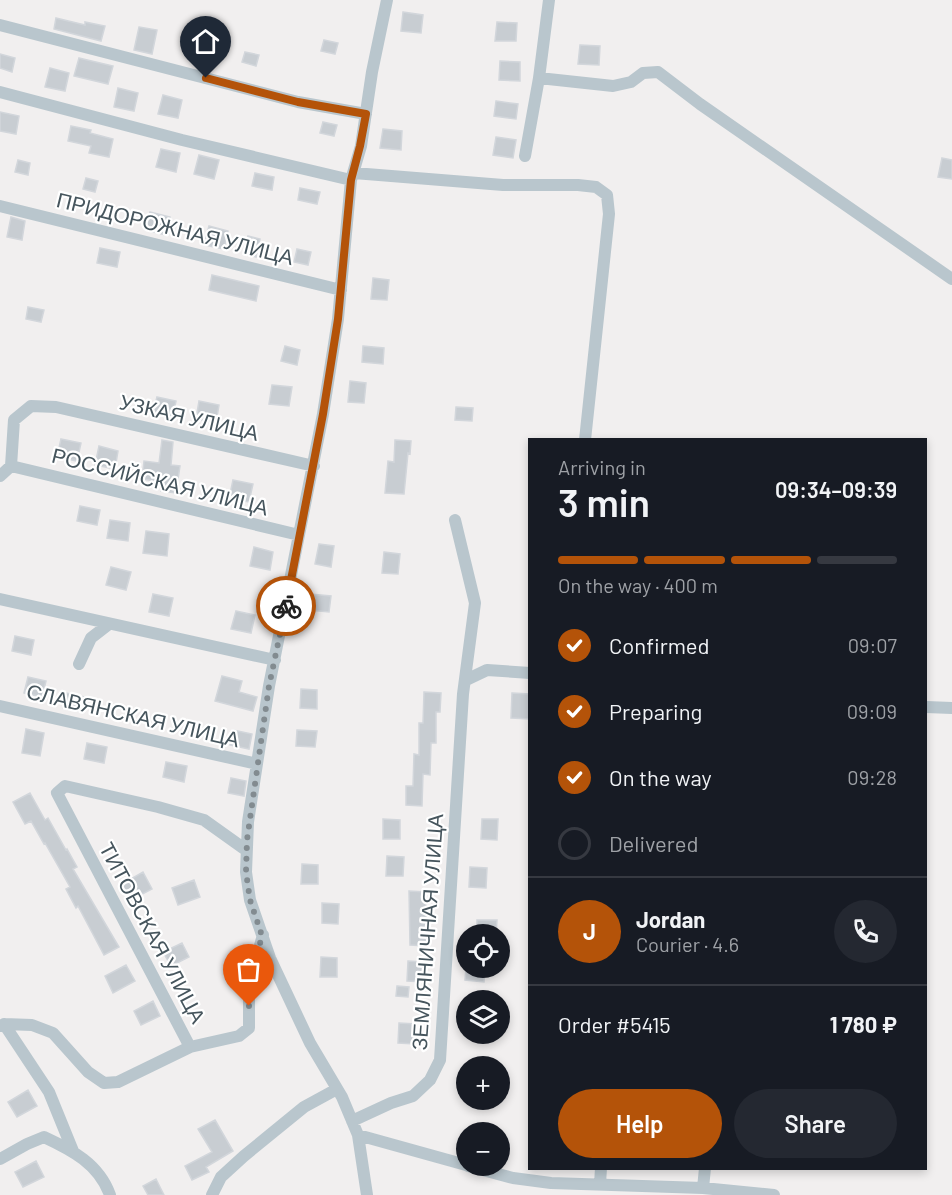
<!DOCTYPE html>
<meta charset="utf-8">
<style>
body{margin:0;font-family:Barlow,sans-serif;background:#242831;color:#f1f3f6;height:100vh;display:flex;flex-direction:column;font-size:22px;white-space:nowrap}
*{box-sizing:border-box;margin:0}
p{font-size:20px;color:#9ea1a6}
.icon{flex:none;width:33px;height:33px;fill:none;stroke:currentColor;stroke-width:2;stroke-linecap:round;stroke-linejoin:round}
.map{position:relative;flex:1;overflow:hidden}
.side{position:absolute;left:528px;top:438px;width:399px;height:732px;display:flex;flex-direction:column;background:#171b24;border-radius:0px;box-shadow:0 3px 9px #0003}
.side>*{flex:none}
.fabs{position:absolute;left:456px;top:924px;display:grid;gap:12px}
.fabs a{display:grid;place-items:center;width:54px;height:54px;border-radius:50%;background:#171b24;box-shadow:0 3px 9px #0003;font-size:30px}
.pin{position:absolute;display:grid;place-items:center;width:51px;height:51px;color:#fff;margin:-62px -26px;border-radius:50% 50% 50% 0;rotate:-45deg;box-shadow:0 0 6px #0007}
.pin .icon{rotate:45deg}
.courier{position:absolute;display:grid;place-items:center;width:60px;height:60px;margin:-30px;border:4px solid #b45309;border-radius:50%;background:#fff;color:#222;box-shadow:0 2px 8px #0007}
.overview em{font-style:normal;font-weight:600}
.overview div{display:flex;flex-direction:column-reverse}
.overview{display:flex;align-items:center;justify-content:space-between;height:102px;padding:0 30px}
h1{font-size:39px;font-weight:600;line-height:45px}
.bar{display:grid;grid-template-columns:repeat(4,1fr);gap:9px 6px;align-content:center;height:72px;padding:0 30px}
.bar i{height:8px;border-radius:4px;background:#363941}
.bar .on{background:#b45309}
.bar p{grid-column:span 4}
.line{display:flex;align-items:center;gap:15px;padding:0 30px;border-top:2px solid #363941}
.line div{flex:1}
.round{display:grid;place-items:center;flex:none;width:63px;height:63px;border-radius:32px;background:#242831}
ol{padding:0 30px;list-style:none}
li{display:flex;align-items:center;gap:18px;height:66px}
li p{margin-inline-start:auto}
li .icon{padding:6px;border-radius:50%;background:#b45309;color:#fff;stroke-width:4}
li:last-child{color:#9ea1a6}
li i{width:33px;height:33px;border:3px solid #363941;border-radius:50%}
.primary-button{display:flex;gap:12px;margin-top:auto;padding:12px 30px}
.primary-button a{flex:1;height:69px;border-radius:36px;background:#b45309;color:#fff;font-size:24px;font-weight:600;line-height:69px;text-align:center}
.primary-button a+a{background:#242831;color:#f1f3f6}
.map>svg:first-child{display:block}
.building{fill:#c8cdd2;stroke:#d2d6db;stroke-width:1.5}
.lines{fill:none;stroke-linecap:round;stroke-linejoin:round}
.street{stroke:#b9c6cd;stroke-width:12}
.done{stroke:#828b90;stroke-width:6;stroke-dasharray:0 10.8}
.route{stroke:#b45309;stroke-width:8}
.labels{text-anchor:middle;stroke-width:4.5;stroke-linejoin:round;paint-order:stroke}
.street-label{font-size:21px;fill:#46555d;stroke:#fff}
</style>
<div class="map">
<svg width="952" height="1195" viewBox="0 0 952 1195">
<rect width="100%" height="100%" fill="#f1efef"/>
<path class="building" d="M 403,12 L 423,15 L 421,33 L 401,31 Z
M 56,18 L 85,25 L 85,22 L 105,26 L 101,41 L 54,29 Z
M 497,22 L 517,23 L 516,41 L 495,41 Z
M 139,27 L 157,30 L 152,54 L 134,50 Z
M 189,31 L 208,36 L 205,50 L 186,46 Z
M 324,40 L 338,43 L 335,54 L 321,51 Z
M 580,45 L 600,46 L 599,65 L 578,64 Z
M 245,52 L 259,55 L 256,66 L 242,62 Z
M 0,54 L 15,58 L 12,72 L 0,68 Z
M 79,58 L 113,66 L 108,84 L 74,76 Z
M 500,61 L 520,62 L 520,81 L 499,80 Z
M 50,68 L 69,73 L 65,91 L 45,87 Z
M 118,88 L 138,93 L 134,111 L 114,107 Z
M 163,95 L 182,100 L 178,118 L 158,114 Z
M 496,101 L 518,104 L 516,119 L 494,116 Z
M 0,112 L 19,116 L 16,134 L 0,131 Z
M 323,122 L 337,125 L 334,136 L 320,133 Z
M 71,126 L 91,130 L 90,133 L 113,139 L 109,157 L 89,153 L 91,146 L 68,141 Z
M 383,129 L 402,131 L 401,150 L 380,148 Z
M 496,137 L 516,140 L 513,158 L 493,155 Z
M 161,149 L 180,153 L 176,172 L 156,167 Z
M 199,155 L 219,160 L 214,179 L 194,174 Z
M 942,158 L 952,160 L 952,179 L 938,177 Z
M 18,160 L 30,163 L 28,175 L 15,172 Z
M 255,173 L 274,177 L 272,190 L 252,186 Z
M 86,178 L 98,181 L 95,192 L 83,189 Z
M 300,188 L 320,192 L 317,204 L 298,200 Z
M 150,212 L 170,217 L 166,235 L 146,230 Z
M 11,217 L 25,221 L 22,240 L 7,237 Z
M 209,226 L 228,231 L 224,249 L 204,245 Z
M 248,236 L 260,239 L 256,257 L 244,254 Z
M 100,248 L 120,252 L 117,267 L 97,263 Z
M 297,249 L 311,252 L 308,265 L 294,262 Z
M 212,275 L 259,286 L 256,301 L 209,290 Z
M 373,278 L 389,280 L 387,300 L 371,299 Z
M 28,307 L 44,310 L 41,322 L 26,319 Z
M 285,346 L 300,350 L 297,365 L 281,361 Z
M 363,346 L 384,348 L 383,364 L 362,362 Z
M 350,381 L 366,383 L 364,403 L 348,402 Z
M 272,385 L 292,387 L 289,406 L 269,404 Z
M 157,397 L 176,401 L 173,416 L 153,412 Z
M 199,401 L 219,405 L 216,423 L 196,419 Z
M 456,407 L 473,408 L 472,421 L 455,420 Z
M 61,439 L 81,443 L 77,461 L 57,457 Z
M 162,440 L 173,442 L 171,465 L 180,466 L 176,493 L 161,491 L 163,482 L 142,479 L 144,461 L 159,463 Z
M 395,440 L 411,441 L 410,454 L 408,453 L 404,494 L 385,493 L 388,461 L 394,462 Z
M 99,446 L 118,451 L 115,469 L 95,465 Z
M 233,480 L 253,484 L 249,502 L 229,499 Z
M 80,506 L 100,510 L 97,525 L 77,521 Z
M 110,520 L 130,523 L 128,541 L 107,538 Z
M 146,531 L 169,534 L 167,556 L 143,553 Z
M 319,544 L 334,546 L 331,567 L 315,564 Z
M 254,547 L 273,552 L 270,570 L 250,566 Z
M 384,552 L 400,554 L 398,574 L 382,573 Z
M 111,567 L 131,572 L 126,590 L 106,585 Z
M 153,594 L 173,598 L 169,616 L 149,612 Z
M 310,594 L 331,596 L 329,612 L 309,610 Z
M 236,611 L 255,615 L 251,633 L 231,629 Z
M 15,636 L 34,640 L 31,655 L 12,651 Z
M 222,676 L 242,681 L 239,692 L 257,697 L 253,711 L 215,701 Z
M 28,677 L 46,681 L 42,697 L 24,693 Z
M 301,689 L 317,690 L 317,709 L 300,708 Z
M 424,692 L 441,693 L 440,712 L 436,712 L 436,743 L 431,743 L 430,775 L 423,774 L 422,806 L 406,805 L 406,786 L 413,786 L 414,754 L 419,755 L 419,723 L 423,723 Z
M 66,693 L 85,697 L 82,712 L 63,708 Z
M 512,693 L 530,694 L 530,719 L 511,718 Z
M 26,729 L 44,733 L 40,756 L 22,753 Z
M 233,730 L 252,734 L 249,749 L 230,745 Z
M 297,730 L 317,731 L 315,747 L 296,746 Z
M 87,743 L 107,747 L 104,763 L 84,759 Z
M 166,762 L 187,766 L 184,782 L 163,777 Z
M 231,778 L 246,781 L 244,796 L 228,793 Z
M 30,793 L 45,820 L 48,818 L 66,850 L 67,849 L 77,867 L 73,869 L 119,947 L 104,955 L 78,906 L 76,908 L 66,889 L 70,887 L 45,843 L 44,844 L 31,821 L 25,824 L 13,802 Z
M 383,819 L 400,820 L 400,839 L 383,839 Z
M 482,819 L 498,819 L 497,840 L 481,839 Z
M 387,856 L 404,857 L 403,876 L 386,876 Z
M 302,864 L 318,865 L 318,884 L 301,884 Z
M 470,867 L 487,868 L 486,888 L 469,887 Z
M 143,872 L 152,889 L 131,900 L 122,884 Z
M 194,880 L 200,897 L 178,905 L 172,888 Z
M 409,891 L 426,892 L 426,946 L 410,945 Z
M 322,903 L 339,904 L 338,924 L 322,923 Z
M 477,920 L 497,920 L 496,934 L 477,934 Z
M 182,943 L 189,957 L 171,966 L 163,952 Z
M 321,957 L 337,958 L 337,977 L 320,977 Z
M 408,961 L 424,962 L 424,982 L 407,981 Z
M 126,965 L 135,981 L 113,993 L 105,976 Z
M 466,968 L 485,968 L 484,982 L 465,980 Z
M 397,986 L 409,987 L 408,997 L 396,996 Z
M 153,1001 L 160,1016 L 141,1025 L 134,1011 Z
M 399,1023 L 416,1024 L 415,1044 L 398,1043 Z
M 28,1090 L 37,1106 L 17,1117 L 8,1102 Z
M 215,1120 L 233,1151 L 206,1167 L 209,1172 L 192,1180 L 185,1166 L 212,1152 L 198,1129 Z
M 36,1161 L 44,1177 L 23,1187 L 15,1172 Z
M 156,1179 L 164,1195 L 148,1195 L 143,1186 Z"/>
<g class="lines">
<path class="street" d="M 0,25 L 298,102 L 366,114
M 539,78 L 613,86 L 631,82 L 643,73 L 658,72 L 700,104 L 952,279
M 0,92 L 182,140 L 351,180
M 525,156 L 539,78 L 549,0
M 354,173 L 503,185 L 578,185 L 596,187 L 607,195 L 609,214 L 585,440
M 0,206 L 341,290
M 11,466 L 299,535
M 0,476 L 11,466 L 14,420 L 31,406 L 56,407 L 314,466
M 0,599 L 275,660
M 79,664 L 91,638 L 109,624
M 466,680 L 487,670 L 530,673
M 0,706 L 257,764
M 926,707 L 952,708
M 246,850 L 204,820 L 158,807 L 65,786 L 57,793 L 190,1047 L 239,1036 L 249,1028 L 249,984 L 263,935
M 4,1024 L 32,1025 L 53,1033 L 88,1072 L 104,1083 L 118,1082 L 190,1047
M 1,1026 L 4,1024 L 49,1092 L 73,1151
M 352,1121 L 391,1103 L 413,1096 L 430,1080 L 440,1060 L 463,694 L 475,603 L 455,520
M 358,1135 L 466,1165
M 0,1159 L 27,1144 L 44,1137 C 72,1150 99,1164 110,1195
M 468,1166 L 513,1178 L 551,1183 L 703,1188 L 774,1195
M 600,1184 L 601,1168
M 703,1188 L 705,1168
M 212,1195 L 221,1177 L 244,1156 L 304,1107 L 337,1089
M 367,1195 L 358,1135 L 342,1097 L 310,1043 L 270,958 L 250,900 L 246,872 L 248,822 L 269,686 L 323,414 L 338,319 L 351,180 L 361,146 L 372,72 L 387,0"/>
</g>
<g class="lines">
<path class="done" d="M 249,1006 L 249,984 L 262,936 L 250,900 L 246,872 L 247,840 L 269,686 L 286,606"/>
<path class="route" d="M 206,78 L 298,102 L 366,114 L 360,146 L 351,180 L 338,319 L 323,414 L 286,606"/>
</g>
<g class="labels">
<g class="street-label">
<text transform="translate(175 229) rotate(14)" y="7">ПРИДОРОЖНАЯ УЛИЦА</text>
<text transform="translate(189 418) rotate(13)" y="7">УЗКАЯ УЛИЦА</text>
<text transform="translate(160 482) rotate(14)" y="7">РОССИЙСКАЯ УЛИЦА</text>
<text transform="translate(133 716) rotate(13)" y="7">СЛАВЯНСКАЯ УЛИЦА</text>
<text transform="translate(428 932) rotate(-86)" y="7">ЗЕМЛЯНИЧНАЯ УЛИЦА</text>
<text transform="translate(152 933) rotate(62)" y="7">ТИТОВСКАЯ УЛИЦА</text>
</g>
</g>
</svg>
<div class="fabs">
<a><svg class="icon" aria-label="locate" viewBox="0 0 24 24"><circle cx="12" cy="12" r="6"/><path d="M12 2v4M12 18v4M2 12h4M18 12h4"/></svg></a>
<a><svg class="icon" aria-label="layers" viewBox="0 0 24 24"><path d="M12 4l9 5-9 5-9-5zM3 14l9 5 9-5"/></svg></a>
<a>+</a>
<a>−</a>
</div>
<div class="pin" style="left:249px;top:1006px;background:#ea580c"><svg class="icon" aria-label="bag" viewBox="0 0 24 24"><path d="M5 8h14l-1 12H6zM9 8a3 3 0 0 1 6 0"/></svg></div>
<div class="pin" style="left:206px;top:78px;background:#1f2937"><svg class="icon" aria-label="home" viewBox="0 0 24 24"><path d="M3 11l9-7 9 7M6 9v11h12V9"/></svg></div>
<div class="courier" style="left:286px;top:606px"><svg class="icon" aria-label="bike" viewBox="0 0 24 24"><circle cx="6" cy="16" r="4"/><circle cx="18" cy="16" r="4"/><path d="M6 16l4-8h5l3 8M10 8l3 8H6M13 5h3"/></svg></div>
<section class="side">
<div class="overview"><div><h1>3 min</h1><p>Arriving in</p></div><em>09:34–09:39</em></div>
<div class="bar"><i class="on"></i><i class="on"></i><i class="on"></i><i></i><p>On the way · 400 m</p></div>
<ol>
<li><svg class="icon" aria-label="check" viewBox="0 0 24 24"><path d="M5 12l5 5 9-10"/></svg>Confirmed<p>09:07</p></li>
<li><svg class="icon" aria-label="check" viewBox="0 0 24 24"><path d="M5 12l5 5 9-10"/></svg>Preparing<p>09:09</p></li>
<li><svg class="icon" aria-label="check" viewBox="0 0 24 24"><path d="M5 12l5 5 9-10"/></svg>On the way<p>09:28</p></li>
<li><i></i>Delivered</li>
</ol>
<div class="line" style="height:108px"><b class="round" style="background:#b45309;color:#fff">J</b><div><b>Jordan</b><p>Courier · 4.6</p></div><a class="round"><svg class="icon" aria-label="phone" viewBox="0 0 24 24"><path d="M5 4h4l2 5-3 2q2 4 5 5l2-3 5 2v4C11 20 4 13 5 4z"/></svg></a></div>
<div class="line" style="height:78px"><div>Order #5415</div><b>1 780 ₽</b></div>
<div class="primary-button"><a>Help</a><a>Share</a></div>
</section>
</div>
